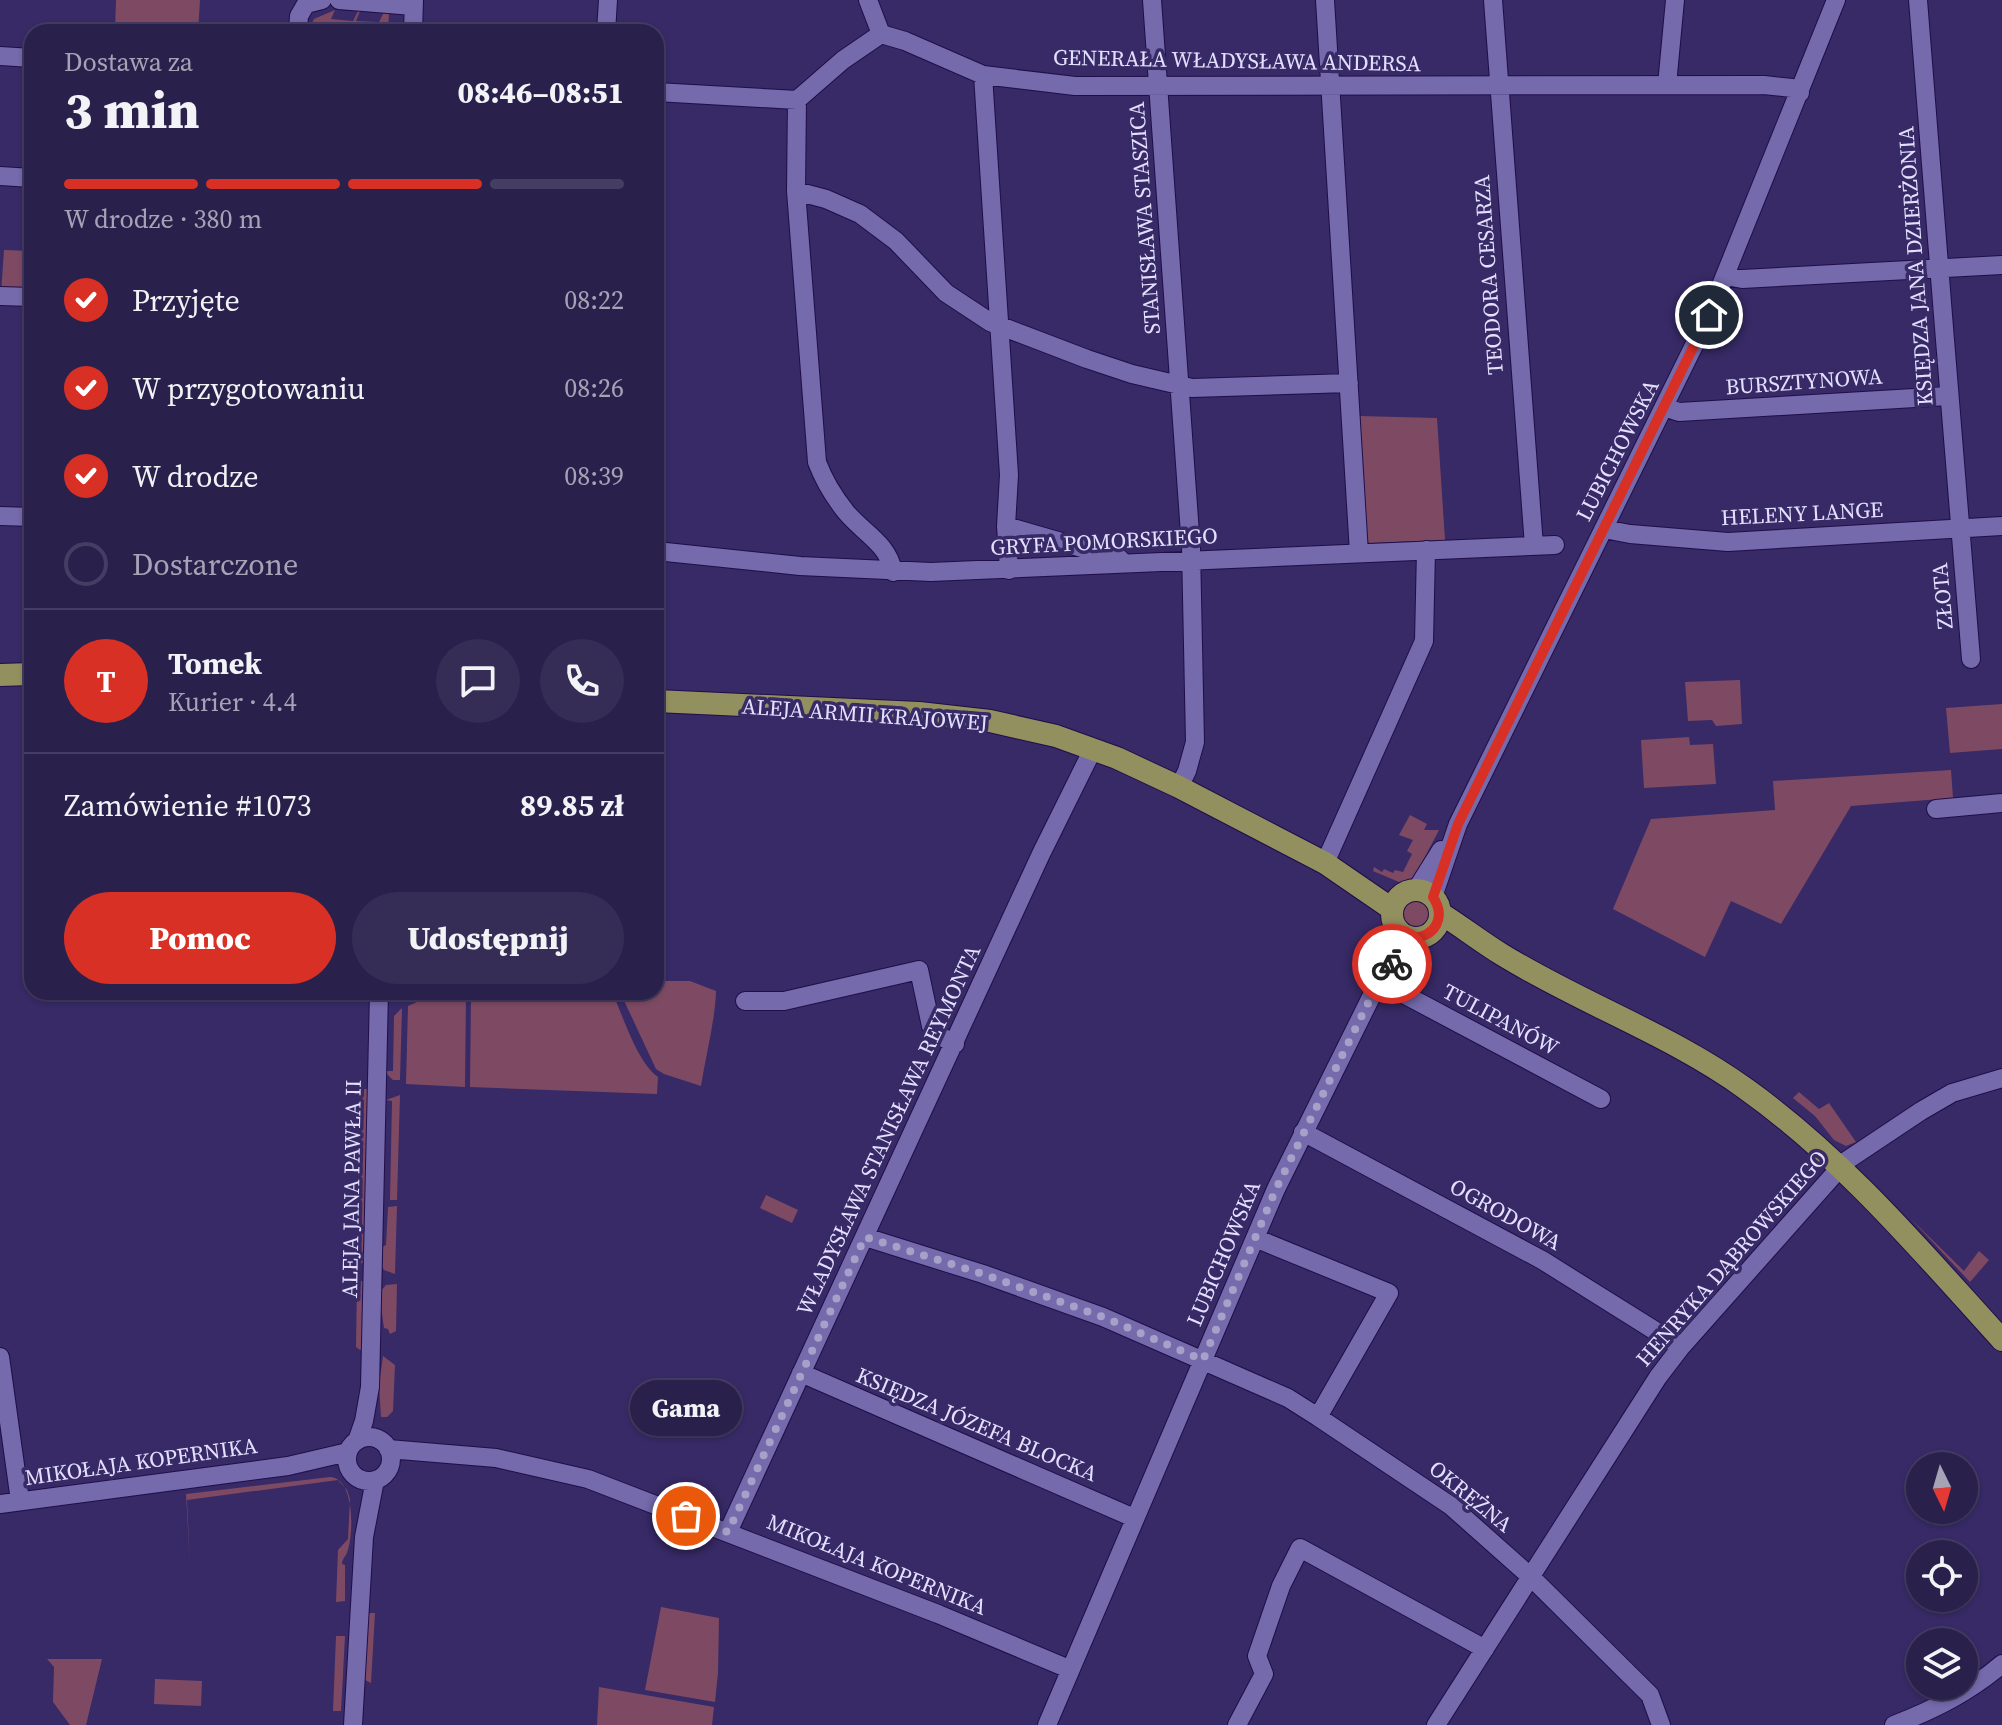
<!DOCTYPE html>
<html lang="pl">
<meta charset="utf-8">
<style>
body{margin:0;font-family:"Source Serif 4",serif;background:#352d56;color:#f1f3f6;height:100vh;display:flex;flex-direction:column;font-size:30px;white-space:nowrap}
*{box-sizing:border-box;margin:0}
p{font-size:26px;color:#a5a3b5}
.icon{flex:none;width:44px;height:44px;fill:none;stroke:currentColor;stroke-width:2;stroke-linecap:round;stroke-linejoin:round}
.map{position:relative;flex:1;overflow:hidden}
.details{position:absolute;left:24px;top:24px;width:640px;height:976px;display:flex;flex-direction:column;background:#29204c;border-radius:24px;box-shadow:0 2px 6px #0004,0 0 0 2px #453e64}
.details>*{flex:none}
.needle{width:52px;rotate:175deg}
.buttons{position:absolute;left:1906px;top:1452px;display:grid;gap:16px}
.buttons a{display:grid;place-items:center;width:72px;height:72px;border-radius:50%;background:#29204c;box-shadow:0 2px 6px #0004,0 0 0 2px #453e64;font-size:40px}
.pin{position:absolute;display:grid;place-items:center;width:68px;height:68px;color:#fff;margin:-34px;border:4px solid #fff;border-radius:50%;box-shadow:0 2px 8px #0007}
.courier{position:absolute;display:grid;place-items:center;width:80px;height:80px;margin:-40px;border:6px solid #d93025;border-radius:50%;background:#fff;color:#222;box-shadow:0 2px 10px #0007}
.bubble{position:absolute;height:56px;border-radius:28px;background:#29204c;box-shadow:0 2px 6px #0004,0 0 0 2px #453e64;font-size:26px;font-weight:800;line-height:56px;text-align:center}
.head em{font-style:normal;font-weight:800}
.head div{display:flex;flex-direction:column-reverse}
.head{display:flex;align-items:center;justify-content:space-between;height:136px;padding:0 40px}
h1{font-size:52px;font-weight:800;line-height:60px}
.bar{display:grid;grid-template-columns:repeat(4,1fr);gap:12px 8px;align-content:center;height:96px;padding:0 40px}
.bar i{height:10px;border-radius:6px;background:#453e64}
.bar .selected{background:#d93025}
.bar p{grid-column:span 4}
.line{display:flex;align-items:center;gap:20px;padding:0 40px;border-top:2px solid #453e64}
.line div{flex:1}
.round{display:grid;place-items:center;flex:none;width:84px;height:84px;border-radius:42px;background:#352d56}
ol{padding:0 40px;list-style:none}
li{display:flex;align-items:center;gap:24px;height:88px}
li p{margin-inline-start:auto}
li .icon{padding:8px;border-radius:50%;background:#d93025;color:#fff;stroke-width:4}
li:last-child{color:#a5a3b5}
li i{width:44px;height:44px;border:4px solid #453e64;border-radius:50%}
.button{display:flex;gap:16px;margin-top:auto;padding:16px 40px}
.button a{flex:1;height:92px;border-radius:48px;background:#d93025;color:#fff;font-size:32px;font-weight:800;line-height:92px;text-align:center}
.button a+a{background:#352d56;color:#f1f3f6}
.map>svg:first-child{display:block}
.green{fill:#7e4a63}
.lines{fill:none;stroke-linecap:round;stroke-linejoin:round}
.minor-casing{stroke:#200e49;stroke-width:20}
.major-casing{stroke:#200e49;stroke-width:24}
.minor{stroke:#746aac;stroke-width:18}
.major{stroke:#93905f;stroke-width:22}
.done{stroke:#a7a0c9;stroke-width:8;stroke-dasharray:0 14.4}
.route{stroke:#d93025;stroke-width:10}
.labels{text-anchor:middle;stroke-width:7;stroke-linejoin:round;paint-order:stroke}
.street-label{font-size:22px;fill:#e3e0fe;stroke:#372a66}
</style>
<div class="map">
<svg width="2002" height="1725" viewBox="0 0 2002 1725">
<rect width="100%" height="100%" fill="#372a66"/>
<path class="green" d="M 116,0 L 200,0 L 198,32 L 115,32 Z
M 335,10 L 331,19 L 353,21 L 358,11 L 360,11 L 356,21 L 379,22 L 384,12 L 389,13 L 388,32 L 307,32 L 314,19 Z
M 4,250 L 32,251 L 32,295 L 1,294 Z
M 1359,416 L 1437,418 L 1445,540 L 1369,543 L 1366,538 Z
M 1740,680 L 1742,724 L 1716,726 L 1712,720 L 1688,721 L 1685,682 Z
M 2002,704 L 2002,749 L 1950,753 L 1946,708 Z
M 1689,737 L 1690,745 L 1713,744 L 1716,784 L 1644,788 L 1641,740 Z
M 1951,770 L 1953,798 L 1851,806 L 1781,924 L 1731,901 L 1705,957 L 1613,909 L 1651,819 L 1775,810 L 1773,781 Z
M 1410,815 L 1427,824 L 1424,830 L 1439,830 L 1414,878 L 1399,882 L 1373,871 L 1374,867 L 1382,872 L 1384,869 L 1393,873 L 1395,870 L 1403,872 L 1412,854 L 1407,851 L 1413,840 L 1399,835 Z
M1403 914a13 13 0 1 1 26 0a13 13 0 1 1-26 0Z
M 656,981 L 690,981 L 716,991 C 715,1022 706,1054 701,1086 L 664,1074 L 656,1069 L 620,992 L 656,992 Z
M 422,992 L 466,992 L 465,1087 L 406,1084 L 408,1006 L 417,1002 Z
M 471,992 L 612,992 C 623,1016 637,1062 658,1077 L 657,1094 L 470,1087 Z
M 402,1008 L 400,1080 L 393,1080 L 384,1071 L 393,1071 L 394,1016 Z
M 362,1089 L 370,1089 L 366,1260 L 358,1266 Z
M 1799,1092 L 1819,1109 L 1829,1103 L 1856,1142 L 1846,1146 L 1834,1140 L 1815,1116 L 1793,1098 Z
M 400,1095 L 397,1200 L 390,1200 L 392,1101 L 386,1100 Z
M 766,1195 L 798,1210 L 792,1223 L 760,1208 Z
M 397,1206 L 395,1274 L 384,1270 L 380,1263 L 380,1248 L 386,1245 L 388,1207 Z
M 1911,1219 L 1964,1271 L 1979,1251 L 1989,1260 L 1970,1282 Z
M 361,1281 L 364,1281 L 363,1349 L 360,1350 L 356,1347 L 357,1284 Z
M 397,1284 L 396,1331 L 390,1334 L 388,1329 L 384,1328 L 379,1293 L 386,1285 Z
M 383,1356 L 395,1365 L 393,1411 L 387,1417 L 381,1417 L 379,1385 Z
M 330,1477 C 356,1478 354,1539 346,1555 C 344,1558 342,1560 342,1564 L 345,1565 L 345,1601 L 336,1602 L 338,1550 L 348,1539 L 350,1499 L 347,1490 L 338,1480 L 187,1500 L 190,1565 L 186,1494 Z
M 661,1607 L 719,1618 L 718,1673 L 715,1702 L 645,1690 Z
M 370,1613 L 375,1613 L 371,1683 L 363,1679 L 367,1616 Z
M 336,1636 L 345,1636 L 341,1711 L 333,1711 Z
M 47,1659 L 102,1659 L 86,1725 L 70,1725 L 53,1702 L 54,1667 Z
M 155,1679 L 202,1681 L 201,1706 L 154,1704 Z
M 599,1687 L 714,1707 L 712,1725 L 597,1725 Z"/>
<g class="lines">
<g class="minor-casing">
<path id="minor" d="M 339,0 L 413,6
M 868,0 L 881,34
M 1152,0 L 1191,548 L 1195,742 L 1187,771 L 1179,787
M 1325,0 L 1359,553
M 1493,0 L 1534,546
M 1918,0 C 1936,220 1952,439 1971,659
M 298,32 L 299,16 L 306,4 L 322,0
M 413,32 L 414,0
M 606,32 L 608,0
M 0,56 L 32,58
M 983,75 L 1009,475 L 1006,526 L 1009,570
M 1667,85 L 1675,0
M 656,92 L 797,100 L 843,60 L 881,34 L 905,41 L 983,75 L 1075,86 L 1764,85 L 1792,88 L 1800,93
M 797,100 L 796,191 L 817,462 C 824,481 834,497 846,512 C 862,532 889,544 893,572
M 0,176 L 32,178
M 796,191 L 826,199 L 860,214 L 896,241 L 946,293 L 990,322 L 1087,359 L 1132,374 L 1192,388 L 1349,383
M 1725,276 L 1742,279 L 2002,265
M 0,296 L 32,297
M 1664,407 L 1679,412 L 1948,396
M 0,516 L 32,517
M 1006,526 L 1120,559
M 1604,529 L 1630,534 L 1728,542 L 2002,526
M 656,551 L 800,566 L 931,572 L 1555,545
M 1936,809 L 2002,803
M 1325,863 L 1424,641 L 1426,550
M 1416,890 L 1441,850
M 1433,897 L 1458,824 L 1709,315 L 1836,0
M 1381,975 L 1394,926
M 1379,981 L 1601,1099
M 745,1001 L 784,1001 L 919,970 L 931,1026 L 936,1034 L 955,1044
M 1303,1132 L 1542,1260 L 1681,1347
M 865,1237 L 983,1274 L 1103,1317 L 1288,1398 L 1318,1417 L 1451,1506 L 1531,1577 L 1650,1695 L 1661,1725
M 1255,1238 L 1389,1293 L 1318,1417
M 0,1357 L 20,1501
M 801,1373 L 1134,1518
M347 1459a22 22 0 1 1 44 0a22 22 0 1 1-44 0Z
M 357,1441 L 364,1421 L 370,1387 L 379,992
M 388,1449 L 496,1458 L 588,1479 L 938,1614 L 1069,1669
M 0,1504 L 288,1466 L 348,1452
M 728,1532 L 1041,854 L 1093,749
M 353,1725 L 364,1537 L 375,1480
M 1047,1725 L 1276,1189 L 1379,981 L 1413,938
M 1237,1725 L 1264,1674 L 1257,1656 L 1281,1586 L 1300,1548 L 1485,1649
M 1436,1725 L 1658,1377 L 1681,1347 L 1846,1161 L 1921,1111 L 1952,1093 L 2002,1078
M 1894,1725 C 1935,1709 1969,1692 2002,1664"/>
</g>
<g class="major-casing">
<path id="major" d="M 0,675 L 32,674
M 656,701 L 919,713 L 990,721 L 1056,736 L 1117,758 L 1179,787 L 1325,863 L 1392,909
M1392 914a24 24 0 1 1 48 0a24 24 0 1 1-48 0Z
M 1440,913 C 1461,926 1480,941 1501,954 C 1580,1003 1670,1034 1746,1089 C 1843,1158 1922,1252 2002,1340"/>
</g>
<use href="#minor" class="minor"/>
<use href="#major" class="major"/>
</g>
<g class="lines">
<path class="done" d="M 686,1516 L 728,1532 L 865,1237 L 983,1274 L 1103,1317 L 1203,1360 L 1276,1189 L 1379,981 L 1392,964"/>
<path class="route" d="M 1392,964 L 1413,938 C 1436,936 1446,917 1433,897 L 1458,824 L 1709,315"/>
</g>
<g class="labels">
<g class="street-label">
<text transform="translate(1237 60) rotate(1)" y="8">GENERAŁA WŁADYSŁAWA ANDERSA</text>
<text transform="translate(1144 218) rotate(-94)" y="8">STANISŁAWA STASZICA</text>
<text transform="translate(1915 266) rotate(-94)" y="8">KSIĘDZA JANA DZIERŻONIA</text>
<text transform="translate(1488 275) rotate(-94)" y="8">TEODORA CESARZA</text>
<text transform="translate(1804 381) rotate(-4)" y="8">BURSZTYNOWA</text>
<text transform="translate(1617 450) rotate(-63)" y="8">LUBICHOWSKA</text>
<text transform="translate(1802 513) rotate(-3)" y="8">HELENY LANGE</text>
<text transform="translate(1104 541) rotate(-3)" y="8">GRYFA POMORSKIEGO</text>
<text transform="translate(1942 596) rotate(-95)" y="8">ZŁOTA</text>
<text transform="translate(865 714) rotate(4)" y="8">ALEJA ARMII KRAJOWEJ</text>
<text transform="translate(1501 1019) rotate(28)" y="8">TULIPANÓW</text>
<text transform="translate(888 1130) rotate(-65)" y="8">WŁADYSŁAWA STANISŁAWA REYMONTA</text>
<text transform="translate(351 1189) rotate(-89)" y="8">ALEJA JANA PAWŁA II</text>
<text transform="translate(1506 1214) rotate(29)" y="8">OGRODOWA</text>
<text transform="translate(1223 1253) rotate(-67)" y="8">LUBICHOWSKA</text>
<text transform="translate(1731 1258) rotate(-49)" y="8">HENRYKA DĄBROWSKIEGO</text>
<text transform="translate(977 1424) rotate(23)" y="8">KSIĘDZA JÓZEFA BLOCKA</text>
<text transform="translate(141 1461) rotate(-8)" y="8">MIKOŁAJA KOPERNIKA</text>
<text transform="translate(1471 1496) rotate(39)" y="8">OKRĘŻNA</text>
<text transform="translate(877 1564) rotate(22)" y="8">MIKOŁAJA KOPERNIKA</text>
</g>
</g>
</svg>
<div class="buttons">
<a><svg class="needle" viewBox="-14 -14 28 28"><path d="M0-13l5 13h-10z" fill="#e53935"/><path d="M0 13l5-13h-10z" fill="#a5a3b5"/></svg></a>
<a><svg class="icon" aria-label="locate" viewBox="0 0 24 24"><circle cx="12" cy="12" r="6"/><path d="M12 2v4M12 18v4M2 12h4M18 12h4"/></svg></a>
<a><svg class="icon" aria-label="layers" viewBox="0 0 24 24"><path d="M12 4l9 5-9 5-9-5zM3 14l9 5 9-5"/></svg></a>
</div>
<div class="pin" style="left:686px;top:1516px;background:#ea580c"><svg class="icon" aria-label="bag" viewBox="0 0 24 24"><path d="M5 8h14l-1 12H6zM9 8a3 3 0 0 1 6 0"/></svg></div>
<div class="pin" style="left:1709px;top:315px;background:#1f2937"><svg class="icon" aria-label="home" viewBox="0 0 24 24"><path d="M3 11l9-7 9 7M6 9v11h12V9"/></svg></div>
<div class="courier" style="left:1392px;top:964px"><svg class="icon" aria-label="bike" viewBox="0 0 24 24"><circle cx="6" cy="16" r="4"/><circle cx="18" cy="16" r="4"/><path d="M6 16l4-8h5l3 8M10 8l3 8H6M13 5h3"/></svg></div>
<div class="bubble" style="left:630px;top:1380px;width:112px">Gama</div>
<section class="details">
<div class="head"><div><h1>3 min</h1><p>Dostawa za</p></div><em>08:46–08:51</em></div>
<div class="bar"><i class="selected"></i><i class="selected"></i><i class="selected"></i><i></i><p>W drodze · 380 m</p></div>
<ol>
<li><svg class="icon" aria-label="check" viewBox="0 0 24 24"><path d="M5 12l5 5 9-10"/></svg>Przyjęte<p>08:22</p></li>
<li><svg class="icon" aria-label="check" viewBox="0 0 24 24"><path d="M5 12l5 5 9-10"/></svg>W przygotowaniu<p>08:26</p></li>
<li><svg class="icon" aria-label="check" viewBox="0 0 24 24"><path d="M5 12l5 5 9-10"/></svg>W drodze<p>08:39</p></li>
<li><i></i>Dostarczone</li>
</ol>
<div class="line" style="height:144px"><b class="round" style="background:#d93025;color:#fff">T</b><div><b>Tomek</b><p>Kurier · 4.4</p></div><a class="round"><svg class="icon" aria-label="chat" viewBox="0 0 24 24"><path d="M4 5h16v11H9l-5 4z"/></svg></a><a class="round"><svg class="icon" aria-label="phone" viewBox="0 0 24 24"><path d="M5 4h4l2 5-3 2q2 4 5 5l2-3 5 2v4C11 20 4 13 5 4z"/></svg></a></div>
<div class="line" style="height:104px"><div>Zamówienie #1073</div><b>89.85 zł</b></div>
<div class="button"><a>Pomoc</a><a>Udostępnij</a></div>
</section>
</div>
